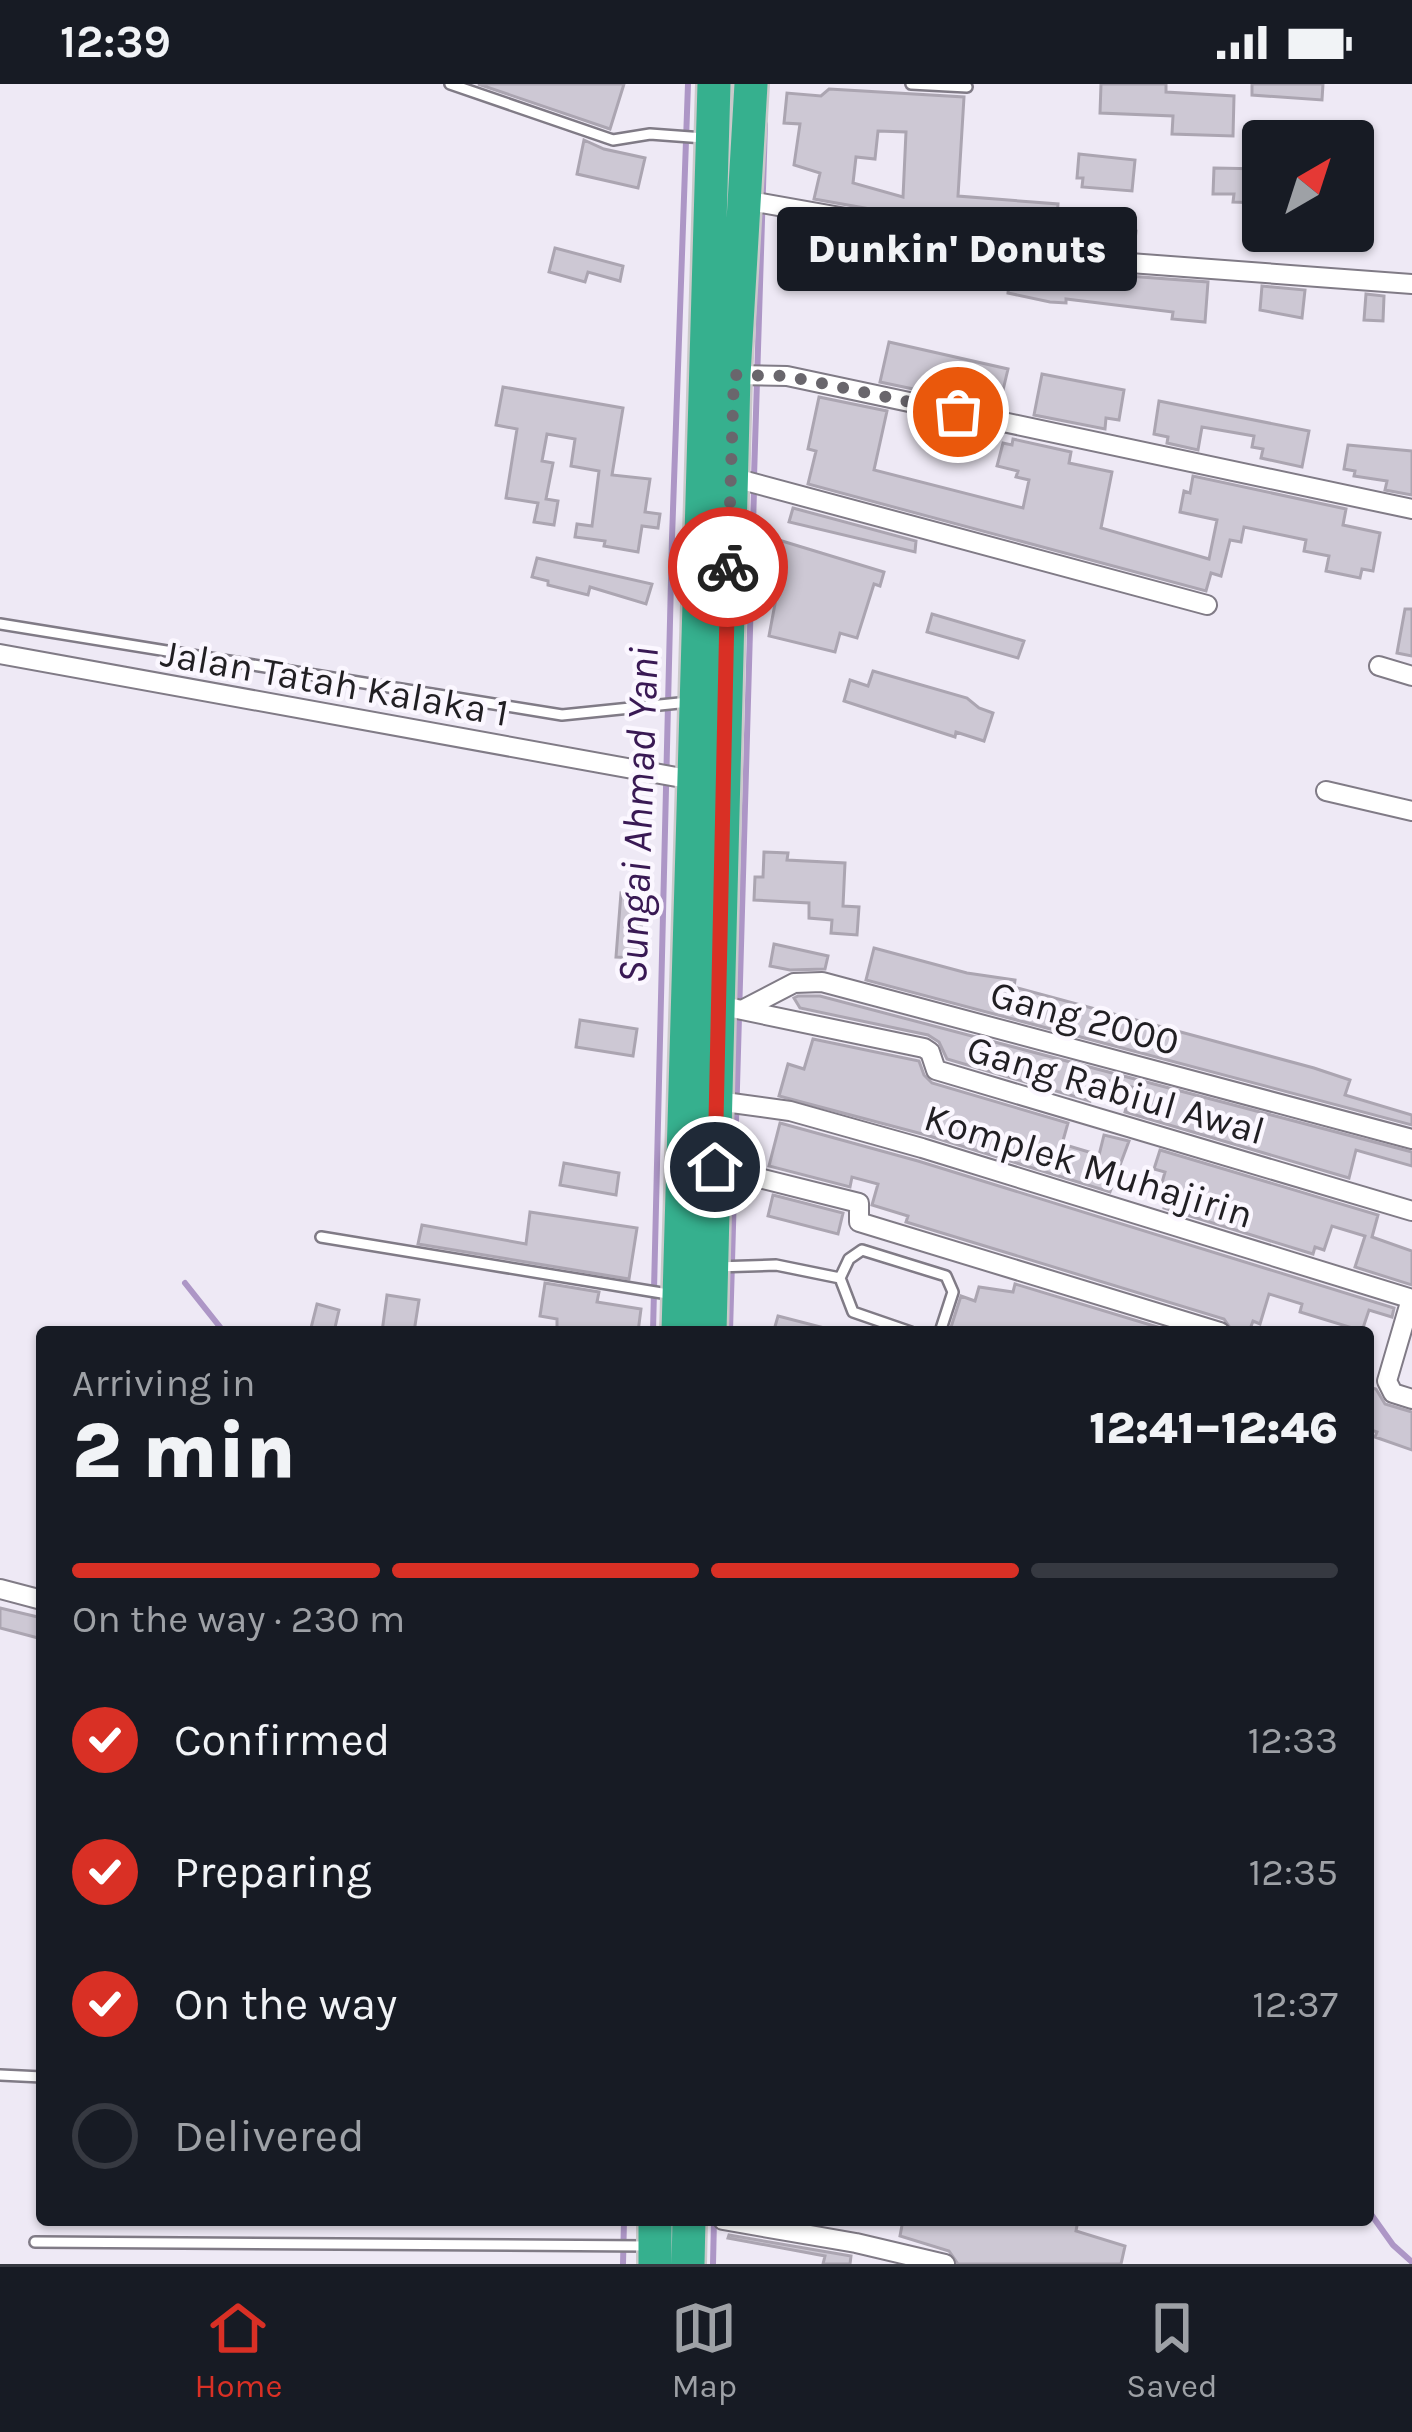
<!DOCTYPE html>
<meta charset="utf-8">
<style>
body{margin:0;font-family:Karla,sans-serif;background:#242831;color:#f1f3f6;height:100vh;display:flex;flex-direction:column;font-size:45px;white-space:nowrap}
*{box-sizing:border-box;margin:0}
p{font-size:39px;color:#9ea1a6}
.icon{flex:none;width:66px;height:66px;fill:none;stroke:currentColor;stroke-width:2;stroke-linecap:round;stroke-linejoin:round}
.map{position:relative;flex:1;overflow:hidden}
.sheet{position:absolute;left:36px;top:1242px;width:1338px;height:900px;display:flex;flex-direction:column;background:#171b24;border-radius:12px;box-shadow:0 3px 9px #0004}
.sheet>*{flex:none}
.needle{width:78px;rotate:39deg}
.fabs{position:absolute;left:1242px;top:36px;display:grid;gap:24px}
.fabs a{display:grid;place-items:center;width:132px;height:132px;border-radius:12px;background:#171b24;box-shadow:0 3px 9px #0004;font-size:60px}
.pin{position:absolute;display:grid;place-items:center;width:102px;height:102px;color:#fff;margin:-51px;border:6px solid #fff;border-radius:50%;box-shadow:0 3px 12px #0007}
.courier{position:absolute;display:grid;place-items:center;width:120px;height:120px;margin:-60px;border:9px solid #d93025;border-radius:50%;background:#fff;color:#222;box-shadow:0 3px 15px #0007}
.bubble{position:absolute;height:84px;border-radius:12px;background:#171b24;box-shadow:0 3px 9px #0004;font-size:39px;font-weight:800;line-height:84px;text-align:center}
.head em{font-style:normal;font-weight:800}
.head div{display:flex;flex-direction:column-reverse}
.head{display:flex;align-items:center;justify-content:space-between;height:204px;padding:0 36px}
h1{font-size:78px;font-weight:800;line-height:90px}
.bar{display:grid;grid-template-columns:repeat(4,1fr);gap:18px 12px;align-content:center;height:144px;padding:0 36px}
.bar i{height:15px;border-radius:9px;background:#363941}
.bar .on{background:#d93025}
.bar p{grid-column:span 4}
ol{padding:0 36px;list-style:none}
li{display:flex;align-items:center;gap:36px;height:132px}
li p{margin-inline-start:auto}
li .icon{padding:12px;border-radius:50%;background:#d93025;color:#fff;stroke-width:4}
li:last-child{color:#9ea1a6}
li i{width:66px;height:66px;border:6px solid #363941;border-radius:50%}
.status{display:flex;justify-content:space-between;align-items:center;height:84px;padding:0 60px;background:#171b24;direction:ltr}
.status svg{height:33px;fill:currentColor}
.menu{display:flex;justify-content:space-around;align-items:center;height:168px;border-top:3px solid #363941;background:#171b24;font-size:33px;color:#9ea1a6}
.menu a{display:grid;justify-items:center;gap:6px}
.menu .on{color:#d93025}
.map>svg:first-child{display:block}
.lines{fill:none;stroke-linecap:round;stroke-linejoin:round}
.stream{stroke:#ad96c6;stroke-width:6}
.building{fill:#cdc8d4;stroke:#aba5b1;stroke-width:3;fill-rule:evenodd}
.lane-casing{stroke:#807b86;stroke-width:14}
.street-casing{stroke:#807b86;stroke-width:22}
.highway-casing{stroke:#cac9ca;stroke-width:38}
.lane{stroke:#fff;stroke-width:9}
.street{stroke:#fff;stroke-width:18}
.highway{stroke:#36b08e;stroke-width:33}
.done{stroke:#69666c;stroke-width:12;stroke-dasharray:0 21.6}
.route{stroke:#d93025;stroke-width:15}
.labels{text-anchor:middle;stroke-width:9;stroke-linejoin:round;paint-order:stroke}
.street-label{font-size:39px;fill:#211f23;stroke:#fbf7ff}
.water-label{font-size:42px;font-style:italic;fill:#391954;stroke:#fbf7ff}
</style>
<div class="status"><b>12:39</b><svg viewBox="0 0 49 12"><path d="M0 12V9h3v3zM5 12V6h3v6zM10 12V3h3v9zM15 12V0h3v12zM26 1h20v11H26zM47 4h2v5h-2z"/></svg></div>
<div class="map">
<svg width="1412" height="2180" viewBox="0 0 1412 2180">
<rect width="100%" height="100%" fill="#eee9f5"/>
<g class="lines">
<path class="stream" d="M 754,393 L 765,40
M 185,1199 L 224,1248
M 653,1248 L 672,454 L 688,0
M 730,1248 L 754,406
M 1368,2126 L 1393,2161 L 1412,2178
M 623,2180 L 624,2136
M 713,2180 L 714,2136"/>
</g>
<path class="building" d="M 478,0 L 624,0 L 610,45 Z
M 1101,0 L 1166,0 L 1166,8 L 1234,12 L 1233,52 L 1172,50 L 1173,32 L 1100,29 Z
M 1252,0 L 1323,0 L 1322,16 L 1252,11 Z
M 829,5 L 964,13 L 958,112 L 1058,120 L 1055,158 L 814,115 L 820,89 L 794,81 L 800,40 L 784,39 L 787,9 L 821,12 ZM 878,47 L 906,48 L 903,113 L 853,99 L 856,73 L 875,75 Z
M 584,56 L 604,65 L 645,74 L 638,104 L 577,90 Z
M 1079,70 L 1135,76 L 1132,107 L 1082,103 L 1083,94 L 1077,94 Z
M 1214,84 L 1263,85 L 1262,119 L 1233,118 L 1234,110 L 1213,110 Z
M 1105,134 L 1126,136 L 1125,146 L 1136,147 L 1134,166 L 1103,163 Z
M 800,140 L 907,159 L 902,191 L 794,172 Z
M 555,164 L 623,182 L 620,197 L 588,188 L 585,198 L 549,188 Z
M 999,175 L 1074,188 L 1208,198 L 1205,238 L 1172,235 L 1173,228 L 1066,215 L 1066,219 L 1050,218 L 1008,209 L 1009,199 L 996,197 Z
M 1262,202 L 1305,206 L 1302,234 L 1260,226 Z
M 1366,210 L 1384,212 L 1383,237 L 1364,236 Z
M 889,258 L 1008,285 L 999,323 L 880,298 Z
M 1042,290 L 1124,306 L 1119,336 L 1106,334 L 1105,345 L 1034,331 Z
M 503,303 L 623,324 L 612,391 L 650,395 L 645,428 L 660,430 L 658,444 L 642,442 L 638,468 L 604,462 L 605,457 L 575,453 L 577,440 L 592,442 L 599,387 L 571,382 L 575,355 L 547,350 L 542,377 L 553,379 L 546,415 L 558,417 L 554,441 L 534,438 L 538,419 L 506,414 L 517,345 L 496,341 Z
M 819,313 L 887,327 L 874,386 L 1023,424 L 1029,396 L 1016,393 L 1018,387 L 997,382 L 1003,359 L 1012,361 L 1013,355 L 1071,368 L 1069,379 L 1112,388 L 1101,444 L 1209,475 L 1217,436 L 1180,428 L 1184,407 L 1190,409 L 1193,392 L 1346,425 L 1343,441 L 1380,449 L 1373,487 L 1362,485 L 1360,494 L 1326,487 L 1329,472 L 1304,467 L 1306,456 L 1244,443 L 1241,458 L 1230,456 L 1221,492 L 1211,489 L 1206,507 L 808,400 L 816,367 L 808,365 Z
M 1159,317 L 1309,347 L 1302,383 L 1261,374 L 1263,365 L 1252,363 L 1254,352 L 1202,343 L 1198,366 L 1167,359 L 1168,353 L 1154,350 Z
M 1348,361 L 1412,367 L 1412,411 L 1385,406 L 1387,397 L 1354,392 L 1355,387 L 1344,385 Z
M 793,424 L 916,457 L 915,468 L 789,438 Z
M 782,457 L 884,488 L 880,502 L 874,500 L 857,554 L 840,549 L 835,568 L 769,552 L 780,493 L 764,489 L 770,459 L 781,462 Z
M 537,474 L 652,500 L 646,520 L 590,503 L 588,511 L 548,501 L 548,497 L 532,493 Z
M 1405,525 L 1412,525 L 1412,572 L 1397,569 Z
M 932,530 L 1024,557 L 1018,574 L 927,548 Z
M 873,587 L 967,614 L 979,624 L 993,629 L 984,657 L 956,648 L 955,653 L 844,617 L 850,596 L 868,602 Z
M 764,768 L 788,769 L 787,776 L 845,779 L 843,822 L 859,823 L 857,851 L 831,849 L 832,836 L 809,834 L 809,819 L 754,816 L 755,793 L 763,793 Z
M 621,809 L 644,811 L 639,874 L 616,873 Z
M 774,860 L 828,872 L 825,885 L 790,886 L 770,882 Z
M 874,864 L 967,889 L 1015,896 L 1014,903 L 1314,984 L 1350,996 L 1345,1011 L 1412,1031 L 1412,1041 L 866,896 Z
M 798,912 L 820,912 L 1412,1068 L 1412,1082 L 1356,1066 L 1349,1094 L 1125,1028 L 1132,1003 L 1096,993 L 1090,1017 L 947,975 L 939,958 L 928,951 L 800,924 L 794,914 Z
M 580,936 L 637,945 L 633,972 L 576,963 Z
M 813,955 L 919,977 L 924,991 L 932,999 L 1068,1039 L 1062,1060 L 1099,1071 L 1104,1051 L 1129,1057 L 1110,1108 L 926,1051 L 779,1012 L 788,980 L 804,985 Z
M 780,1039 L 918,1077 L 1394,1224 L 1392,1233 L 1369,1226 L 1362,1247 L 1300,1228 L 1302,1220 L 1269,1210 L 1260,1240 L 1253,1237 L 1249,1248 L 1233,1248 L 1224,1235 L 906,1138 L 908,1132 L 872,1121 L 878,1100 L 852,1093 L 850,1103 L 769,1082 Z
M 1160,1066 L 1378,1131 L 1372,1153 L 1412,1167 L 1412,1201 L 1355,1183 L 1365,1152 L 1332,1142 L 1324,1166 L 1315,1163 L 1313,1170 L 1164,1124 L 1166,1115 L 1158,1113 L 1165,1088 L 1154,1085 Z
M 564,1079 L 619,1089 L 616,1111 L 560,1101 Z
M 773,1111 L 843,1129 L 838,1150 L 768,1132 Z
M 530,1128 L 637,1144 L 629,1195 L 418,1160 L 422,1141 L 526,1160 Z
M 545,1199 L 599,1208 L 597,1218 L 641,1225 L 638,1248 L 557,1248 L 557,1235 L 540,1232 Z
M 1015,1200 L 1174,1248 L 969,1248 L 951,1243 L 961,1212 L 975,1217 L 979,1203 L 1013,1208 Z
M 387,1211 L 419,1216 L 414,1248 L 382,1248 Z
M 317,1220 L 339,1226 L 334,1248 L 310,1248 Z
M 778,1232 L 821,1243 L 820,1248 L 774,1246 Z
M 1368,1303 L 1376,1305 L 1385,1320 L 1412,1328 L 1412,1366 L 1375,1353 L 1377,1348 L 1368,1345 Z
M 0,1524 L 42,1534 L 42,1555 L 0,1544 Z
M 903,2136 L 1078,2136 L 1076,2147 L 1125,2162 L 1121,2180 L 958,2180 L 949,2167 L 900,2152 Z
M 729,2151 L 851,2172 L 850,2180 L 823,2180 L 825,2172 L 728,2154 Z"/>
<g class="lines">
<g class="lane-casing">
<path id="lane" d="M 450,0 L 613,56 L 650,50 L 704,54
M 911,0 L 967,3
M 0,540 L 562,631 L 689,618
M 321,1153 L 674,1211
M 716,1183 L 776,1181 L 840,1194 L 853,1228 L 911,1248
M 840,1194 L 849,1175 L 862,1166 L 946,1192 L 953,1208 L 940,1248
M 0,1991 L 42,1993
M 35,2158 L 648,2162"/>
</g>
<g class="street-casing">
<path id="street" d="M 744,116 L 1076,175 L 1412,200
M 734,291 L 787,292 L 1412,425
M 731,393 L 1207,521
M 0,570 L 693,696
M 1379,582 L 1412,592
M 1326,707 L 1412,727
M 718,921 L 924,964 L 930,968 L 936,986 L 1412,1127
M 744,925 L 794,899 L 822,898 L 1412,1055
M 717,1017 L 790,1027 L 922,1064 L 1412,1215
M 715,1083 L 859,1119 L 859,1138 L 1220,1248
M 1411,1215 L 1387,1297 L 1393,1309 L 1412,1315
M 0,1505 L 42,1516
M 723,2136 L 856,2159 L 945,2180"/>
</g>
<g class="highway-casing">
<path id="highway" d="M 678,1248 L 714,0
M 710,1248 L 734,291 L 751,0
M 655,2180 L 655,2136
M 688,2180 L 689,2136"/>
</g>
<use href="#lane" class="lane"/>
<use href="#street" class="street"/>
<use href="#highway" class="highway"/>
</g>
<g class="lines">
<path class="done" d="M 728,483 L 734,291 L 787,292 L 958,328"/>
<path class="route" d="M 715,1083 L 728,483"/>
</g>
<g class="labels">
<g class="street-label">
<text transform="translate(335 598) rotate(10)" y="14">Jalan Tatah Kalaka 1</text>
<text transform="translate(1085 933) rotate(15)" y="14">Gang 2000</text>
<text transform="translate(1116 1005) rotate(16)" y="14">Gang Rabiul Awal</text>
<text transform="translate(1089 1081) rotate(17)" y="14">Komplek Muhajirin</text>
</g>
<g class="water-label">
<text transform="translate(637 731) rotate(-88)" y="15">Sungai Ahmad Yani</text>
</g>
</g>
</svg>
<div class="fabs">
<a><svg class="needle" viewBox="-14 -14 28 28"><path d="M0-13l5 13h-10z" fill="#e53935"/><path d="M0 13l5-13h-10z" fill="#9ea1a6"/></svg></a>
</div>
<div class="pin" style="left:958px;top:328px;background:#ea580c"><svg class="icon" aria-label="bag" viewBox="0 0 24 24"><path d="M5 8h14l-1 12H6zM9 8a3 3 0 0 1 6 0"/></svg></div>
<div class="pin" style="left:715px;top:1083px;background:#1f2937"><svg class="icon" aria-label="home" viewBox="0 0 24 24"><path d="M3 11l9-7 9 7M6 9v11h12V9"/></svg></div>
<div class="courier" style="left:728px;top:483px"><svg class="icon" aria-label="bike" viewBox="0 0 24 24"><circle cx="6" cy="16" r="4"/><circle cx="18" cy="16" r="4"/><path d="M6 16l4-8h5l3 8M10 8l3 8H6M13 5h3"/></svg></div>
<div class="bubble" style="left:777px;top:123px;width:360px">Dunkin' Donuts</div>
<section class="sheet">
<div class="head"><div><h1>2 min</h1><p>Arriving in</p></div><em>12:41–12:46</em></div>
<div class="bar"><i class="on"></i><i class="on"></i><i class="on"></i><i></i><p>On the way · 230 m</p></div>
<ol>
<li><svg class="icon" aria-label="check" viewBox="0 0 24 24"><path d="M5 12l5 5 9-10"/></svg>Confirmed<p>12:33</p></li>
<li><svg class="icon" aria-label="check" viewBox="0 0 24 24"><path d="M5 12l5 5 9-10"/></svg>Preparing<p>12:35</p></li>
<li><svg class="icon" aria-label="check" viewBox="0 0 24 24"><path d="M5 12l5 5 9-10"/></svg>On the way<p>12:37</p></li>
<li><i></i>Delivered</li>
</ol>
</section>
</div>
<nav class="menu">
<a class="on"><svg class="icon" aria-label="home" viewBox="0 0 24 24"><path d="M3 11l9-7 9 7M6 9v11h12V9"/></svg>Home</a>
<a><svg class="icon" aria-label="map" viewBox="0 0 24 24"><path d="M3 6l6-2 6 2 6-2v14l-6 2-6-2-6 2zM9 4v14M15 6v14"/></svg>Map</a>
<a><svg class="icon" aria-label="saved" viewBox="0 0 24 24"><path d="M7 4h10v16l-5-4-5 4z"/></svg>Saved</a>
</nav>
